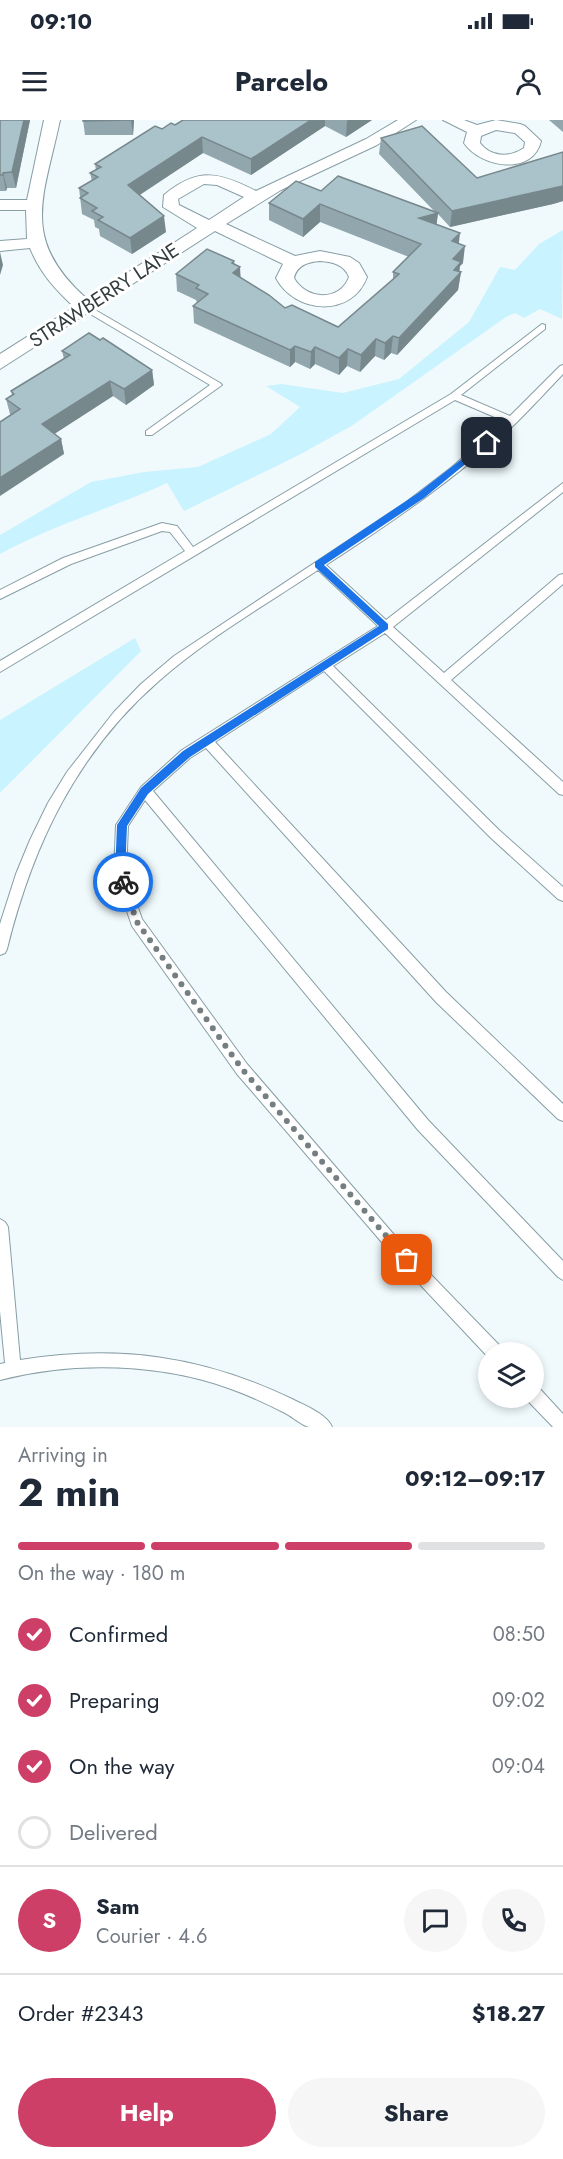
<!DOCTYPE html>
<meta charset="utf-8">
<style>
body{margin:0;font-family:Jost,sans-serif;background:#f6f6f7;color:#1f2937;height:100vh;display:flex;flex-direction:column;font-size:22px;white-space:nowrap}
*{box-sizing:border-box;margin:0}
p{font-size:20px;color:#747a83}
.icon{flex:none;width:33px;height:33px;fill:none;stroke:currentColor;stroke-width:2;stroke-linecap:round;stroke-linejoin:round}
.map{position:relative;height:1307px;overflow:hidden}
.details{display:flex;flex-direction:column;background:#fff;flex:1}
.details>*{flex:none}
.buttons{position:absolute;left:478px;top:1222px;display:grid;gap:12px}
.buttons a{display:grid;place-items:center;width:66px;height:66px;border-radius:50%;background:#fff;box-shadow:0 3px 9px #0003;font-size:30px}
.pin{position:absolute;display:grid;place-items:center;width:51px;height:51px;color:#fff;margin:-26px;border-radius:12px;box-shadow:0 3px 9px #0006}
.courier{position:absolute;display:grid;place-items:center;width:60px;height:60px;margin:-30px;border:4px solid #1a73e8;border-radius:50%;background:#fff;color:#222;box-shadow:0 2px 8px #0007}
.headline em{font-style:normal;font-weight:700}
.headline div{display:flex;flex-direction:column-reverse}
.headline{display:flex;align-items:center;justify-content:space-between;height:102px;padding:0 18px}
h1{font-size:39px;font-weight:700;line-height:45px}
.bar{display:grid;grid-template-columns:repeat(4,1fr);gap:9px 6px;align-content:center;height:72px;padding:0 18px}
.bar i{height:8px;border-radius:4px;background:#e0e1e3}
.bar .current{background:#cd3f67}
.bar p{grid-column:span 4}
.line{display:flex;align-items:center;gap:15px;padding:0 18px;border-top:2px solid #e0e1e3}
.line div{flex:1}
.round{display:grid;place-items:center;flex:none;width:63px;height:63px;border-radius:32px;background:#f6f6f7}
ol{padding:0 18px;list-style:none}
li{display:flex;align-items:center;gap:18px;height:66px}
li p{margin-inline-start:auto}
li .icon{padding:6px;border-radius:50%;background:#cd3f67;color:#fff;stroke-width:4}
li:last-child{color:#747a83}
li i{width:33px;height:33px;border:3px solid #e0e1e3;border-radius:50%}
.primary-button{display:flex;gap:12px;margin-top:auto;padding:12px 18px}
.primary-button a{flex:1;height:69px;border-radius:36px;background:#cd3f67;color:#fff;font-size:24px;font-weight:700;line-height:69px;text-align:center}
.primary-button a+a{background:#f6f6f7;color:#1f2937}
.status{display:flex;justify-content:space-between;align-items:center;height:42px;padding:0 30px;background:#fff;direction:ltr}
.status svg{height:16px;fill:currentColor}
header{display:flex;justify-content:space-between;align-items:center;height:78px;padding:0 18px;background:#fff;font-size:27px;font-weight:700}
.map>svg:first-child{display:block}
.green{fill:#c9f3fe}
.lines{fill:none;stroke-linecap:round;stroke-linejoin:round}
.lane-casing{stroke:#879ea5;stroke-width:2}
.street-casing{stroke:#879ea5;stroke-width:2}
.lane{fill:#fff;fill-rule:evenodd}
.street{fill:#fff;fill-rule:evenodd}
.wall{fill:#92a7ad}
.shaded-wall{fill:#77888d}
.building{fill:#aac2c9;stroke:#77888d;stroke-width:1.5}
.route{fill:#1a73e8}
.done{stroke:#757f82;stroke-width:6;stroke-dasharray:0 10.8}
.labels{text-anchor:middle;stroke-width:6;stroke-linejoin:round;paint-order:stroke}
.far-street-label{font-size:20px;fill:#333d3f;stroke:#fff}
</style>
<div class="status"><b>09:10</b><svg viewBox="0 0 49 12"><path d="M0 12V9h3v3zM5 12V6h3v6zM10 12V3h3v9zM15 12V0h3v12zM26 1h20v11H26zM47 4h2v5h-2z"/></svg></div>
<header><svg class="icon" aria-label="menu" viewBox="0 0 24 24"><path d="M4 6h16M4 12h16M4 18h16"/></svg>Parcelo<svg class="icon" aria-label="person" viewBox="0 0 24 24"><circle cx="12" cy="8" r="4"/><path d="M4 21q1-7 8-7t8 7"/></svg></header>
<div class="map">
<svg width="563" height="1307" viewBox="0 0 563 1307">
<rect width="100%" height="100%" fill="#f0fafd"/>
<path class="green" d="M 563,110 L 562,199 L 540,189 L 524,198 L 515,193 L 506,197 L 353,305 L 299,335 L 184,391 L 167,363 C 112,388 53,405 0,434 L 0,415 L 91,362 L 144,352 L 198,347 L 271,314 L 300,287 L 266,266 L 281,264 L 343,273 L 399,259 L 469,202 L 500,147 L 515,150 L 539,124 Z
M 135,518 L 141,531 L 0,673 L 0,600 Z"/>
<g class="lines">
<g class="lane-casing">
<path id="lane" d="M 85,184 L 220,263 L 222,265 L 152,315 L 146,315 L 146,311 L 210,265 L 82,189 L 82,185 Z
M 542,204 L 545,205 L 545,209 L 461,275 L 510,296 L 560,246 L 563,245 L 563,254 C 548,270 531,288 516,303 C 458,357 392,402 326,445 L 386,500 L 563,363 L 563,372 L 393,507 L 444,553 L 559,455 L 563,454 L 563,464 L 451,560 L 563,662 L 563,675 L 559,674 L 385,513 L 333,546 L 499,710 L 563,767 L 563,781 L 558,779 L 491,718 L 324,551 L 215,622 L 446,872 L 563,984 L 563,1001 L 558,999 L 436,882 L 206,628 L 190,638 L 153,671 L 428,1000 L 563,1141 L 563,1160 L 558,1157 L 418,1010 L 145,680 L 128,706 L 126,753 L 142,799 L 247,944 L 408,1131 L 501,1227 L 503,1233 L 489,1233 L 489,1238 L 398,1141 L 237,954 L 132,806 L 114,753 L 116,705 L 141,667 L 182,630 L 378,506 L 318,450 C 265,485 208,518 160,560 C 77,632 33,724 7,829 L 5,833 L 0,835 L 0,804 L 16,754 L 30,720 L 48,683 L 67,652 L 114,592 L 141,564 L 174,536 L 405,383 L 452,347 L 504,301 L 455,280 L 0,552 L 0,541 L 185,431 L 170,412 L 162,411 L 71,444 L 0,479 L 0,470 L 63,438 L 162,403 L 177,406 L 193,427 L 451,274 Z
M 0,1099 L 5,1102 L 8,1107 L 20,1240 C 118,1224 203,1236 292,1279 C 304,1285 327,1294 332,1307 C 325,1307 316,1307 309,1307 C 301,1305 293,1297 285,1293 C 268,1284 250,1276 231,1269 C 159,1243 74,1241 0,1260 L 0,1244 L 5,1243 L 0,1191 Z
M 534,1267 L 540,1269 L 563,1294 L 563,1307 L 553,1307 L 528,1281 L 527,1278 L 534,1278 Z"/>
</g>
<g class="street-casing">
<path id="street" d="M 44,0 L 60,0 C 44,77 19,119 87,179 L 197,108 L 163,87 L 164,75 C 198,47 219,52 256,71 L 366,19 L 398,0 L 416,0 L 377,25 L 281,70 L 226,104 L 295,136 L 320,131 L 350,137 L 359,143 L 367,157 C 352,198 295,194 276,158 L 283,144 L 215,111 L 0,249 L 0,234 L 74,187 C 55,169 40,153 30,128 L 0,131 L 0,121 L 27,119 L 26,90 L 0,90 L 0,80 L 27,80 ZM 204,64 L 217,65 L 244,77 L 209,100 L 179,85 L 178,79 ZM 320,141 C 332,142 344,144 349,157 C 340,182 306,180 294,158 C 297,145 308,142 320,141 Z
M 443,0 L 464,0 L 477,5 L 496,0 L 520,4 L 525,6 L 541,21 C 533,56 481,48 464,23 L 467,12 ZM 496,10 L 515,13 L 525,22 L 524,28 C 509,38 491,37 480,23 L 481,16 Z"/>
</g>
<use href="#lane" class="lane"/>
<use href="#street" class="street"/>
</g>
<path class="wall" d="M 0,0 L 30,0 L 16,68 L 7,68 L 6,71 L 0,71 Z
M 83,0 L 134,0 L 133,15 L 85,15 Z
M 183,0 L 372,0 L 346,17 L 325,6 L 251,55 L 203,33 L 140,75 L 166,112 L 132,134 L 100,116 L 99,109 L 95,107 L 94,100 L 82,94 L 79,68 L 92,61 L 90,53 L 96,50 L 95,44 L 162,9 L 175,5 Z
M 549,0 L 563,0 L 563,12 Z
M 381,18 L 477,58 L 563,32 L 563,81 L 553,84 L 450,107 L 438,94 L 436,104 L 459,124 L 463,143 L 460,146 L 459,152 L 461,152 L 458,170 L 397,235 L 391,233 L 384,240 L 375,236 L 360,252 L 347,246 L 339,255 L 315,244 L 310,249 L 295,242 L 290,247 L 194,203 L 193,186 L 197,183 L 196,180 L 177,171 L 176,154 L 234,145 L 240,157 L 285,188 L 338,207 L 393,160 L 393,152 L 409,137 L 320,102 L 303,117 L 269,100 L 269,83 L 321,71 L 436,93 L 379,34 Z
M 62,231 L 152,250 L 154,265 L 126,285 L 113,276 L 54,314 L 61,319 L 64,334 L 10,294 L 6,279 L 12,275 L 11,271 L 64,239 Z"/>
<path class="shaded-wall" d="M 24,0 L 30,0 L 16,68 L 12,52 Z
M 131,0 L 134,0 L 133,15 L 131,1 Z
M 311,0 L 325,0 L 325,6 L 251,55 L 251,39 Z
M 348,0 L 372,0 L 346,17 L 347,1 Z
M 202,17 L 203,33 L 130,81 L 128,65 Z
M 3,53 L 7,68 L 6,71 L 3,55 Z
M 563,66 L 563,81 L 553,84 L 450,107 L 452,91 Z
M 320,84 L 320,102 L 303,117 L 303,99 Z
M 438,93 L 436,110 L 419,98 Z
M 164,96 L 166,112 L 132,134 L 130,118 Z
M 460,113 L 458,131 L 452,121 Z
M 465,126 L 463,143 L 460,146 L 459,154 L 461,152 L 458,170 L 397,235 L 399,218 L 453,139 Z
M 0,132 L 3,145 L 0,155 Z
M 234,141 L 235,151 L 240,147 L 241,164 L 234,170 L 232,143 Z
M 393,216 L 391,233 L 384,240 L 385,223 Z
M 376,219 L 375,236 L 360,252 L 361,235 Z
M 295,226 L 295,242 L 290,247 L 290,230 Z
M 315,227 L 315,244 L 310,249 L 311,232 Z
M 348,229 L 347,246 L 339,255 L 339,238 Z
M 152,250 L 154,265 L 126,285 L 124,269 Z
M 110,261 L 113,276 L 45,320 L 42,304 Z
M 61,319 L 64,334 L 0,376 L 0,358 Z"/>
<path class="building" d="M 0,0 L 24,0 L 12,52 L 3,53 L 3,55 L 0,55 Z
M 83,0 L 131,0 L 83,1 Z
M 183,0 L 311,0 L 251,39 L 202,17 L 128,65 L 164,96 L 130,118 L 98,100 L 103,97 L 92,91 L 97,88 L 80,78 L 88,73 L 79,68 L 98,57 L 90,53 L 101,47 L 95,44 L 155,6 L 162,9 L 171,3 L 175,5 Z
M 422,6 L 477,58 L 563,32 L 563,66 L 452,91 L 381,18 Z
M 338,56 L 438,93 L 419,98 L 460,113 L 452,121 L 465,126 L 453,139 L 461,142 L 454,150 L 461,152 L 399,218 L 393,216 L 385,223 L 376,219 L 361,235 L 348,229 L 339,238 L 315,227 L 311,232 L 295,226 L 290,230 L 193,186 L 208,174 L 196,168 L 199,165 L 176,154 L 207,129 L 234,141 L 232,143 L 240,147 L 233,153 L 269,175 L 285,188 L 292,185 L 338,207 L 399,154 L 393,152 L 421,124 L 320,84 L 303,99 L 269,83 L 296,61 L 321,71 Z
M 89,213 L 100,220 L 103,218 L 152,250 L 124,269 L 110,261 L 42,304 L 61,319 L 0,358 L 0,302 L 20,289 L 6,279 L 14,274 L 11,271 L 70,235 L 62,231 Z"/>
<path class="route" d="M 485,321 L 491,323 L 424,378 L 324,445 L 388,504 L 388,509 L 190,637 L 148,674 L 127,706 L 125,753 L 128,762 L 123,767 L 119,765 L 115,753 L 117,705 L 141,668 L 183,631 L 379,506 L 315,447 L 315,442 L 418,373 Z"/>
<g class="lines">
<path class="done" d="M 123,762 L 137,802 L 242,949 L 407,1140"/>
</g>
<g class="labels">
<g class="far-street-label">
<text transform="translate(104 175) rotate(-33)" y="7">STRAWBERRY LANE</text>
</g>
</g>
</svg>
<div class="buttons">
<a><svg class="icon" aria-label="layers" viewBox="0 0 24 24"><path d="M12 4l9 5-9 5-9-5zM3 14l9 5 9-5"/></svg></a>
</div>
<div class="pin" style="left:407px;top:1140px;background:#ea580c"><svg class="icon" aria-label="bag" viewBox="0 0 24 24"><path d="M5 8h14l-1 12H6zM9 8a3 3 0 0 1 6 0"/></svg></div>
<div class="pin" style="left:487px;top:323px;background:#1f2937"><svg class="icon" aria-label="home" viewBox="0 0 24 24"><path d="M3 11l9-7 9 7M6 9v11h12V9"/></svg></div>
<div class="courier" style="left:123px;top:762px"><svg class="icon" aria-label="bike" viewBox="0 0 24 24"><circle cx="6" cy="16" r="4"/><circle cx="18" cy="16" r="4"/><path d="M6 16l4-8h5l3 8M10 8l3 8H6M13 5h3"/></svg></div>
</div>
<section class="details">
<div class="headline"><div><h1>2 min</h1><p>Arriving in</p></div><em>09:12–09:17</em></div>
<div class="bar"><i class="current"></i><i class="current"></i><i class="current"></i><i></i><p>On the way · 180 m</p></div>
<ol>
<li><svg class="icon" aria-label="check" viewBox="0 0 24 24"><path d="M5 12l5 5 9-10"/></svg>Confirmed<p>08:50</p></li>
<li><svg class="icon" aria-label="check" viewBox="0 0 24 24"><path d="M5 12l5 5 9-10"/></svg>Preparing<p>09:02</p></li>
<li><svg class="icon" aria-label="check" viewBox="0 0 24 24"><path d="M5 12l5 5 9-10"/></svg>On the way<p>09:04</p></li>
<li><i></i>Delivered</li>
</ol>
<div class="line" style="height:108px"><b class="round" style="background:#cd3f67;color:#fff">S</b><div><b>Sam</b><p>Courier · 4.6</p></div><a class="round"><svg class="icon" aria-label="chat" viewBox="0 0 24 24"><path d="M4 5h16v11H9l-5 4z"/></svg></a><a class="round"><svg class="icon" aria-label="phone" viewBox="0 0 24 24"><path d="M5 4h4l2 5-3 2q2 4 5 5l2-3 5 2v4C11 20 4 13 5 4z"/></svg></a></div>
<div class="line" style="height:78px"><div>Order #2343</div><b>$18.27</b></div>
<div class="primary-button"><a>Help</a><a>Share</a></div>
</section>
